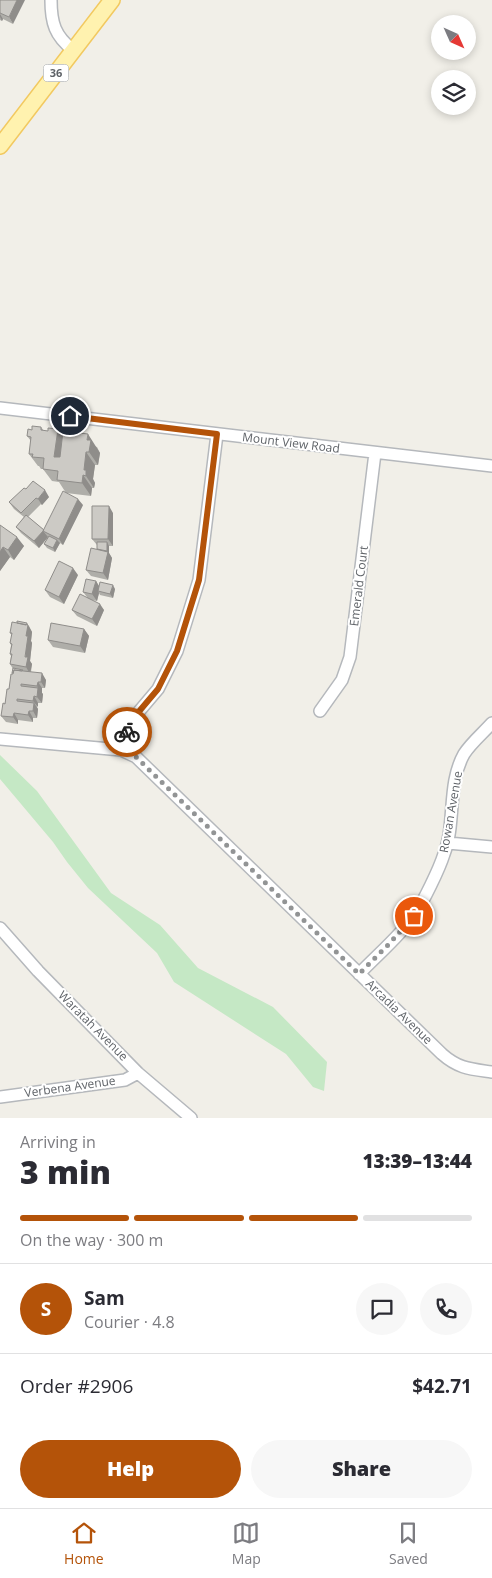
<!DOCTYPE html>
<meta charset="utf-8">
<style>
body{margin:0;font-family:"Open Sans",sans-serif;background:#f7f7f7;color:#2b2b33;height:100vh;display:flex;flex-direction:column;font-size:19px;white-space:nowrap}
*{box-sizing:border-box;margin:0}
p{font-size:16px;color:#7c7c81}
.icon{flex:none;width:28px;height:28px;fill:none;stroke:currentColor;stroke-width:2;stroke-linecap:round;stroke-linejoin:round}
.map{position:relative;height:1118px;overflow:hidden}
.sheet{display:flex;flex-direction:column;background:#fff;flex:1}
.sheet>*{flex:none}
.needle{width:32px;rotate:135deg}
.tools{position:absolute;left:431px;top:15px;display:grid;gap:10px}
.tools a{display:grid;place-items:center;width:45px;height:45px;border-radius:50%;background:#fff;box-shadow:0 2px 8px #0003;font-size:25px}
.pin{position:absolute;display:grid;place-items:center;width:42px;height:42px;color:#fff;margin:-21px;border:2px solid #fff;border-radius:50%;box-shadow:0 1px 5px #0007}
.courier{position:absolute;display:grid;place-items:center;width:50px;height:50px;margin:-25px;border:4px solid #b45309;border-radius:50%;background:#fff;color:#222;box-shadow:0 1px 6px #0007}
.summary em{font-style:normal;font-weight:800}
.summary div{display:flex;flex-direction:column-reverse}
.summary{display:flex;align-items:center;justify-content:space-between;height:85px;padding:0 20px}
h1{font-size:32px;font-weight:800;line-height:38px}
.bar{display:grid;grid-template-columns:repeat(4,1fr);gap:8px 5px;align-content:center;height:60px;padding:0 20px}
.bar i{height:6px;border-radius:4px;background:#e1e1e2}
.bar .selected{background:#b45309}
.bar p{grid-column:span 4}
.line{display:flex;align-items:center;gap:12px;padding:0 20px;border-top:1px solid #e1e1e2}
.line div{flex:1}
.round{display:grid;place-items:center;flex:none;width:52px;height:52px;border-radius:26px;background:#f7f7f7}
.cta{display:flex;gap:10px;margin-top:auto;padding:10px 20px}
.cta a{flex:1;height:58px;border-radius:30px;background:#b45309;color:#fff;font-size:20px;font-weight:800;line-height:58px;text-align:center}
.cta a+a{background:#f7f7f7;color:#2b2b33}
.menu{display:flex;justify-content:space-around;align-items:center;height:70px;border-top:1px solid #e1e1e2;background:#fff;font-size:14px;color:#7c7c81}
.menu a{display:grid;justify-items:center;gap:2px}
.menu .selected{color:#b45309}
.map>svg:first-child{display:block}
.green{fill:#c5e8c5}
.lines{fill:none;stroke-linecap:round;stroke-linejoin:round}
.minor-casing{stroke:#b5b8bc;stroke-width:14}
.major-casing{stroke:#f2c960;stroke-width:18}
.minor{stroke:#fff;stroke-width:11}
.major{stroke:#fff2af;stroke-width:15}
.wall{fill:#afaea9}
.shaded-wall{fill:#8f8d8a}
.building{fill:#cccac5;stroke:#8f8d8a}
.done{stroke:#929495;stroke-width:5;stroke-dasharray:0 9}
.route{stroke:#b45309;stroke-width:6}
.labels{text-anchor:middle;stroke-width:4;stroke-linejoin:round;paint-order:stroke}
.shield{fill:#fff;stroke:#8f9295;stroke-width:1}
.shield-label{font-size:11px;font-weight:bold;fill:#5f6368}
.street-label{font-size:12px;fill:#5f6368;stroke:#fff}
</style>
<div class="map">
<svg width="492" height="1118" viewBox="0 0 492 1118">
<rect width="100%" height="100%" fill="#f1efe8"/>
<path class="green" d="M 0,755 L 37,791 L 111,893 L 160,925 L 198,968 L 273,1007 L 327,1062 L 324,1091 L 313,1087 L 286,1054 L 174,982 L 157,953 L 88,888 L 67,862 L 53,842 L 0,779 Z"/>
<g class="lines">
<g class="minor-casing">
<path id="minor" d="M 51,0 C 51,23 55,36 73,50
M 0,408 L 492,466
M 320,711 L 342,680 L 350,657 L 375,453
M 0,739 L 121,750 L 136,757 L 442,1054 C 459,1069 471,1069 492,1072
M 121,750 L 128,729 L 136,715 L 158,689 L 177,651 L 199,580 L 217,434
M 448,843 L 492,847
M 0,928 L 38,971 L 138,1073 L 191,1118
M 359,974 C 377,955 399,937 414,916 C 423,902 439,870 444,854 C 456,823 447,784 464,754 C 471,743 483,733 492,723
M 0,1097 L 125,1080 L 138,1073"/>
</g>
<g class="major-casing">
<path id="major" d="M 0,146 L 112,0"/>
</g>
<use href="#minor" class="minor"/>
<use href="#major" class="major"/>
</g>
<path class="wall" d="M 0,0 L 13,24 L 3,19 L 2,21 L 0,20 Z
M 41,427 L 44,431 L 48,431 L 58,429 L 62,436 L 97,447 L 100,453 L 98,465 L 95,465 L 93,479 L 95,483 L 94,488 L 92,488 L 91,496 L 66,493 L 59,482 L 52,481 L 43,469 L 41,469 L 39,466 L 38,466 L 29,454 L 31,441 L 27,436 L 32,430 Z
M 26,489 L 49,497 L 42,505 L 41,504 L 28,517 L 44,530 L 83,505 L 63,545 L 60,543 L 55,552 L 47,548 L 44,544 L 48,537 L 39,548 L 21,533 L 16,527 L 24,517 L 14,509 L 9,502 Z
M 113,513 L 113,546 L 109,546 L 109,553 L 112,558 L 108,580 L 91,576 L 86,570 L 97,549 L 97,545 L 92,539 Z
M 0,525 L 24,546 L 14,560 L 10,557 L 0,571 Z
M 78,575 L 64,604 L 50,597 L 45,590 Z
M 96,581 L 99,586 L 115,589 L 113,598 L 100,595 L 99,593 L 97,601 L 91,600 L 104,610 L 97,626 L 77,616 L 72,610 L 87,597 L 83,592 Z
M 29,626 L 32,632 L 31,641 L 32,643 L 30,661 L 32,664 L 31,672 L 46,680 L 45,688 L 42,688 L 42,693 L 43,694 L 42,703 L 38,703 L 37,707 L 38,709 L 37,718 L 33,718 L 33,722 L 18,720 L 18,724 L 6,722 L 1,716 L 13,674 L 12,673 L 13,669 L 10,664 L 11,656 L 10,654 L 11,645 L 10,643 L 12,635 L 10,633 Z
M 84,629 L 89,636 L 85,653 L 53,647 L 48,640 Z"/>
<path class="shaded-wall" d="M 17,0 L 25,0 L 13,24 L 9,17 Z
M 0,14 L 3,19 L 2,21 L 0,17 Z
M 58,429 L 66,442 L 63,469 L 54,457 Z
M 88,434 L 100,453 L 98,465 L 89,452 L 87,440 Z
M 86,452 L 95,465 L 93,479 L 95,483 L 94,488 L 86,476 L 84,470 Z
M 83,475 L 92,488 L 91,496 L 82,483 Z
M 45,490 L 49,497 L 42,505 L 38,499 Z
M 78,499 L 83,505 L 63,545 L 59,539 Z
M 109,506 L 113,513 L 113,546 L 108,539 Z
M 44,530 L 43,531 L 48,537 L 39,548 L 34,541 Z
M 17,537 L 24,546 L 14,560 L 8,550 Z
M 57,540 L 60,543 L 55,552 L 53,548 Z
M 107,542 L 109,546 L 109,553 L 112,558 L 108,580 L 103,573 L 107,552 Z
M 3,547 L 10,557 L 0,571 L 0,552 Z
M 73,568 L 78,575 L 64,604 L 59,597 Z
M 96,581 L 100,588 L 98,591 L 99,593 L 97,601 L 92,594 Z
M 113,585 L 115,589 L 113,598 L 110,594 Z
M 100,604 L 104,610 L 97,626 L 92,619 Z
M 27,623 L 32,632 L 31,641 L 32,643 L 30,661 L 32,664 L 30,674 L 26,667 L 26,636 Z
M 84,629 L 89,636 L 85,653 L 80,646 Z
M 42,673 L 46,680 L 45,688 L 41,682 Z
M 38,682 L 42,688 L 42,693 L 43,694 L 42,703 L 37,697 L 38,688 L 37,686 Z
M 34,696 L 38,703 L 38,707 L 33,701 Z
M 34,703 L 38,709 L 37,718 L 33,711 Z
M 29,711 L 33,718 L 33,722 L 28,715 Z
M 14,713 L 18,720 L 18,724 L 13,717 Z"/>
<path class="building" d="M 0,0 L 17,0 L 9,17 L 0,13 Z
M 32,426 L 41,427 L 41,430 L 48,431 L 48,428 L 58,429 L 54,457 L 60,457 L 63,431 L 88,434 L 87,440 L 91,440 L 89,452 L 86,452 L 84,470 L 86,470 L 86,476 L 83,475 L 82,483 L 57,480 L 58,471 L 43,469 L 44,458 L 32,457 L 33,454 L 29,454 L 31,437 L 27,436 L 28,429 L 32,430 Z
M 33,481 L 45,490 L 38,499 L 36,498 L 21,513 L 9,502 L 24,488 L 26,489 Z
M 63,491 L 78,499 L 59,539 L 43,531 Z
M 92,506 L 109,506 L 108,539 L 92,539 Z
M 26,515 L 44,530 L 34,541 L 16,527 Z
M 0,525 L 17,537 L 8,550 L 3,547 L 0,552 Z
M 49,536 L 57,540 L 53,548 L 44,544 Z
M 97,542 L 107,542 L 107,551 L 97,549 Z
M 91,548 L 108,552 L 103,573 L 86,570 Z
M 59,561 L 73,568 L 59,597 L 45,590 Z
M 86,579 L 96,581 L 92,594 L 83,592 Z
M 100,582 L 113,585 L 110,594 L 98,591 Z
M 80,594 L 100,604 L 92,619 L 72,610 Z
M 17,621 L 27,623 L 26,625 L 17,623 Z
M 12,622 L 28,625 L 26,636 L 28,636 L 25,657 L 28,657 L 26,667 L 10,664 L 12,654 L 10,654 L 12,644 L 10,643 L 12,633 L 10,633 Z
M 51,623 L 84,629 L 80,646 L 48,640 Z
M 13,668 L 23,670 L 22,671 L 14,670 L 13,673 L 12,673 Z
M 14,670 L 42,673 L 41,682 L 38,682 L 37,686 L 21,684 L 21,686 L 38,688 L 37,697 L 34,696 L 33,701 L 17,699 L 17,701 L 34,703 L 33,711 L 29,711 L 28,715 L 14,713 L 13,717 L 1,716 L 3,703 L 5,704 L 7,689 L 9,689 L 11,674 L 13,674 Z"/>
<g class="lines">
<path class="done" d="M 127,732 L 121,750 L 136,757 L 359,974 L 389,944 L 414,916"/>
<path class="route" d="M 70,416 L 217,434 L 199,580 L 177,651 L 158,689 L 136,715 L 127,732"/>
</g>
<g class="labels">
<rect class="shield" x="43.5" y="64.5" width="25" height="17" rx="4"/>
<g class="shield-label">
<text x="56" y="77">36</text>
</g>
<g class="street-label">
<text transform="translate(291 443) rotate(7)" y="4">Mount View Road</text>
<text transform="translate(359 586) rotate(-83)" y="4">Emerald Court</text>
<text transform="translate(451 812) rotate(-80)" y="4">Rowan Avenue</text>
<text transform="translate(399 1012) rotate(44)" y="4">Arcadia Avenue</text>
<text transform="translate(93 1026) rotate(45)" y="4">Waratah Avenue</text>
<text transform="translate(70 1087) rotate(-8)" y="4">Verbena Avenue</text>
</g>
</g>
</svg>
<div class="tools">
<a><svg class="needle" viewBox="-14 -14 28 28"><path d="M0-13l5 13h-10z" fill="#e53935"/><path d="M0 13l5-13h-10z" fill="#7c7c81"/></svg></a>
<a><svg class="icon" aria-label="layers" viewBox="0 0 24 24"><path d="M12 4l9 5-9 5-9-5zM3 14l9 5 9-5"/></svg></a>
</div>
<div class="pin" style="left:414px;top:916px;background:#ea580c"><svg class="icon" aria-label="bag" viewBox="0 0 24 24"><path d="M5 8h14l-1 12H6zM9 8a3 3 0 0 1 6 0"/></svg></div>
<div class="pin" style="left:70px;top:416px;background:#1f2937"><svg class="icon" aria-label="home" viewBox="0 0 24 24"><path d="M3 11l9-7 9 7M6 9v11h12V9"/></svg></div>
<div class="courier" style="left:127px;top:732px"><svg class="icon" aria-label="bike" viewBox="0 0 24 24"><circle cx="6" cy="16" r="4"/><circle cx="18" cy="16" r="4"/><path d="M6 16l4-8h5l3 8M10 8l3 8H6M13 5h3"/></svg></div>
</div>
<section class="sheet">
<div class="summary"><div><h1>3 min</h1><p>Arriving in</p></div><em>13:39–13:44</em></div>
<div class="bar"><i class="selected"></i><i class="selected"></i><i class="selected"></i><i></i><p>On the way · 300 m</p></div>
<div class="line" style="height:90px"><b class="round" style="background:#b45309;color:#fff">S</b><div><b>Sam</b><p>Courier · 4.8</p></div><a class="round"><svg class="icon" aria-label="chat" viewBox="0 0 24 24"><path d="M4 5h16v11H9l-5 4z"/></svg></a><a class="round"><svg class="icon" aria-label="phone" viewBox="0 0 24 24"><path d="M5 4h4l2 5-3 2q2 4 5 5l2-3 5 2v4C11 20 4 13 5 4z"/></svg></a></div>
<div class="line" style="height:65px"><div>Order #2906</div><b>$42.71</b></div>
<div class="cta"><a>Help</a><a>Share</a></div>
</section>
<nav class="menu">
<a class="selected"><svg class="icon" aria-label="home" viewBox="0 0 24 24"><path d="M3 11l9-7 9 7M6 9v11h12V9"/></svg>Home</a>
<a><svg class="icon" aria-label="map" viewBox="0 0 24 24"><path d="M3 6l6-2 6 2 6-2v14l-6 2-6-2-6 2zM9 4v14M15 6v14"/></svg>Map</a>
<a><svg class="icon" aria-label="saved" viewBox="0 0 24 24"><path d="M7 4h10v16l-5-4-5 4z"/></svg>Saved</a>
</nav>
